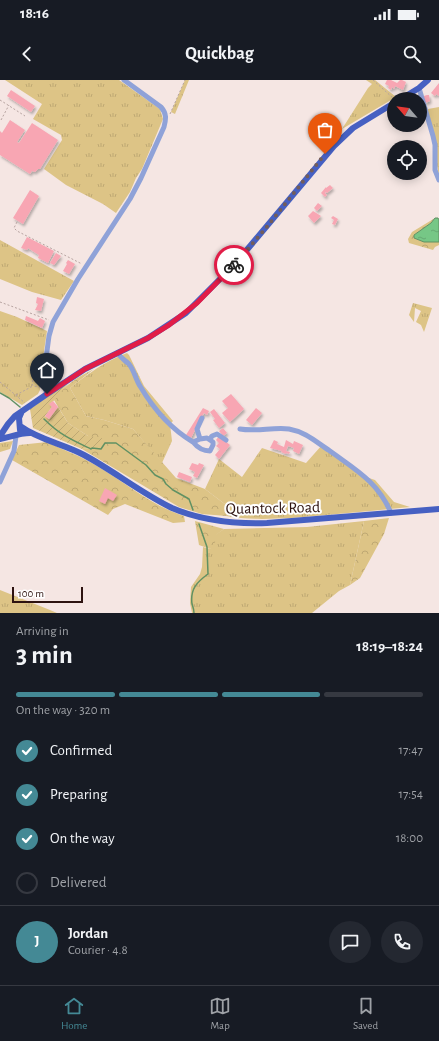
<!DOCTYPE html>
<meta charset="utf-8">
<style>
body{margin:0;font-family:"Alegreya Sans",sans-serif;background:#242831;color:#f1f3f6;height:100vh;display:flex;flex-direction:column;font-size:15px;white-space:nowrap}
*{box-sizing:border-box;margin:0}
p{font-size:13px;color:#9ea1a6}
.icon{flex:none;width:22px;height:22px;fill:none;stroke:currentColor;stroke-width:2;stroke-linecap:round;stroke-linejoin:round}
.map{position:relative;height:533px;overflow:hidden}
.details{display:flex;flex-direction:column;background:#171b24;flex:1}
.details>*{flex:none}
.needle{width:26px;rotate:298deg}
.buttons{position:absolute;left:387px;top:12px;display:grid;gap:8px}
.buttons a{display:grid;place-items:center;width:40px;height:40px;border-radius:50%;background:#171b24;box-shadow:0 2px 10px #0003;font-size:20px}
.scale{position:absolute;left:12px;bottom:10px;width:71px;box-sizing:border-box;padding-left:4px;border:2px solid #2d1310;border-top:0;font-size:11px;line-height:14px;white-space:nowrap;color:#2d1310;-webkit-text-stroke:3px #fff;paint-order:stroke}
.pin{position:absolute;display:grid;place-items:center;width:34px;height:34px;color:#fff;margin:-41px -17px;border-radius:50% 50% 50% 0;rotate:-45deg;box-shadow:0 0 4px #0007}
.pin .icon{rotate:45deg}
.courier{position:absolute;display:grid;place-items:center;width:40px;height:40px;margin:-20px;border:3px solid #e11d48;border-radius:50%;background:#fff;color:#222;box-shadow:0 1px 5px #0007}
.headline em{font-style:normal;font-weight:600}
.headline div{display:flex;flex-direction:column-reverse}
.headline{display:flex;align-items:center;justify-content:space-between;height:68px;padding:0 16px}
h1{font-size:26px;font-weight:600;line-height:30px}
.bar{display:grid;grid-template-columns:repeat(4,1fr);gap:6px 4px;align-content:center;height:48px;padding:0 16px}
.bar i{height:5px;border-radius:3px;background:#363941}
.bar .selected{background:#448995}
.bar p{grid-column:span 4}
.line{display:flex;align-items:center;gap:10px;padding:0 16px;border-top:1px solid #363941}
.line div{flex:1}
.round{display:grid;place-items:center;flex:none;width:42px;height:42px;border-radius:21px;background:#242831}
ol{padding:0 16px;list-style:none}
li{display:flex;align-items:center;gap:12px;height:44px}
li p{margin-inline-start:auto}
li .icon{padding:4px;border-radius:50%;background:#448995;color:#fff;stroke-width:4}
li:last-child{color:#9ea1a6}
li i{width:22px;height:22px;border:2px solid #363941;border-radius:50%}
.status{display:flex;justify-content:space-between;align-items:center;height:28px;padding:0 20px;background:#171b24;direction:ltr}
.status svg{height:11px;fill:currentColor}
header{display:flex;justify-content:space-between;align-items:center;height:52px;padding:0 16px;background:#171b24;font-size:18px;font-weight:600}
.menu{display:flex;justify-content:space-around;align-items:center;height:56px;border-top:1px solid #363941;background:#171b24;font-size:11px;color:#9ea1a6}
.menu a{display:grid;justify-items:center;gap:2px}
.menu .selected{color:#448995}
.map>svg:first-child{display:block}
.grass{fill:url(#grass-tufts)}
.forest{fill:url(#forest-crowns)}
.garden{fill:url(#garden-furrows)}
.water{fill:url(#water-ripples);stroke:#609163}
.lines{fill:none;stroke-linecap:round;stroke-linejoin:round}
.stream{stroke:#609163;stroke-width:1.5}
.building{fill:#f8a6b3;filter:url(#shadow)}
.path{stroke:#b6a3a0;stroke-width:1;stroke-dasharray:2 2;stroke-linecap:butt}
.minor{stroke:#8fa2d8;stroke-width:5}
.major{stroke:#4660c2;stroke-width:6}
.done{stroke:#735d5a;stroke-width:4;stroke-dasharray:0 7.2}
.route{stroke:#e11d48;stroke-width:5}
.labels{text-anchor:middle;stroke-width:4;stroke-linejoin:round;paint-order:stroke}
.street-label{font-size:16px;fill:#2d1310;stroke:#fff}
</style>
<div class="status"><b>18:16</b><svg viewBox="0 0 49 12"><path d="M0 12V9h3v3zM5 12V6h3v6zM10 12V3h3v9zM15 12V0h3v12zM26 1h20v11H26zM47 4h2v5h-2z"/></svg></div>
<header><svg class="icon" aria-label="back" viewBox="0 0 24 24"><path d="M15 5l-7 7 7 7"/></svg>Quickbag<svg class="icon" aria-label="search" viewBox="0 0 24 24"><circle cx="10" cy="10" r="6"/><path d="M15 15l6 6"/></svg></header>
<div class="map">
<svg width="439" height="533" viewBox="0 0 439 533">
<defs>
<pattern id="grass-tufts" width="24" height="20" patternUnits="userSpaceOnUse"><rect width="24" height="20" fill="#ddc486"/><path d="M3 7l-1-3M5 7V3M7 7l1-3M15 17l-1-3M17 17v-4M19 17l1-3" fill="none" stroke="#bea873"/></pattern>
<pattern id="forest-crowns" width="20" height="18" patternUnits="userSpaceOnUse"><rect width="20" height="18" fill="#ddc486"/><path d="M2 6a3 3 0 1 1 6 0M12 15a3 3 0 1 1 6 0" fill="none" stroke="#bea873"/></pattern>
<pattern id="garden-furrows" width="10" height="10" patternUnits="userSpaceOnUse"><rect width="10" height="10" fill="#ddc486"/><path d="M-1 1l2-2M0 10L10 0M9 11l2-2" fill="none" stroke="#bea873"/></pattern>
<pattern id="water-ripples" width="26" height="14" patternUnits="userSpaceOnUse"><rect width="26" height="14" fill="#76c786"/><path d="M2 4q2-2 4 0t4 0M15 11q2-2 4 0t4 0" fill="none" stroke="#66aa73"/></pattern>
<filter id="shadow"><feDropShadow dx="1.5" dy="2.5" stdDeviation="1" flood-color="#0004"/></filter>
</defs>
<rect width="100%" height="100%" fill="#f5e6e3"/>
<path class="grass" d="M 5,0 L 119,0 L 160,29 L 163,39 L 142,89 L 136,98 L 130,112 L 116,133 L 103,124 L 66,105 L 44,89 L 62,60 L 61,55 L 33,39 L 42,24 Z
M 185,0 L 189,0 L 175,34 L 171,32 Z
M 366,0 L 375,0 L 396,17 L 342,49 L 368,8 L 372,4 Z
M 439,27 L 439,96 L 427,31 L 428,29 Z
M 0,160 L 74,201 L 61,220 L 32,212 L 0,199 Z
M 413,223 L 432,228 L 424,252 L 421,245 L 416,242 L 421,231 L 415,228 L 414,242 L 409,235 Z
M 0,231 L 17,237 L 47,251 L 41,291 L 40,310 L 38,314 L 22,325 L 0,312 Z
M 127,273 L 129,275 L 144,306 L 173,341 L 170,344 L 172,361 L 162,383 L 133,349 L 104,340 L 86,336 L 70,308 C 88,294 105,281 127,273 Z
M 13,361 L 10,369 L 0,372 L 0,363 Z
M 322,365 L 366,397 L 375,400 L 394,422 L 410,427 C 370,431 330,435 291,438 C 269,439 248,440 226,436 L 230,428 L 205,409 L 219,379 L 242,397 L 262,368 L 306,383 Z
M 364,441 L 350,505 L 339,511 L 312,533 L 192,533 L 190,523 L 191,507 L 200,494 L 202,487 L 203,467 L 210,469 L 215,455 L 224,449 L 307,447 Z
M 0,510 L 50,530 L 57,533 L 0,533 Z"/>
<path class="forest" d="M 435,138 L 431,143 L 414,155 L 414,158 L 421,161 L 439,162 L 439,165 L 435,167 L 433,170 L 409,163 L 408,159 L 412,152 Z
M 94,289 L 70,308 L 86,336 L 104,340 L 133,349 L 176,398 L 205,409 L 230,428 L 226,436 L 202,434 L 179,427 L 82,369 L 97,368 L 88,356 L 68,343 L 54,320 C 64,305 78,297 94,289 Z
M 47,362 C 63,370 81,376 97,386 C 126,403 152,426 184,436 L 185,442 L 173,443 L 125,424 L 113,429 L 108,435 L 12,380 L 19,365 Z
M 389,438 L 384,454 L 360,498 L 350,505 L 364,441 Z
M 195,441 L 224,449 L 216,455 L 215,463 L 210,469 L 199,465 Z"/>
<path class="garden" d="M 68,304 C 61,311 57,319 50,324 L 52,327 L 45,336 L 49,339 L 58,327 L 68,343 L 88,356 L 107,359 L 101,369 L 97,368 L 82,369 L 33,348 L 30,329 L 56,310 Z"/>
<path class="water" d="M 435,138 L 438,138 L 439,140 L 439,162 L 424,162 L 414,158 L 414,155 L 431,143 Z"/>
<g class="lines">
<path class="stream" d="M 0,313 L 9,318 L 20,327
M 44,339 C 60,355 72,360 91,369 L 92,368 L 101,369 L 105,363 L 116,363 L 146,385 L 155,395 L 163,399 L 166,404 L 173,410 L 189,419 L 193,430
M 194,533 C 194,529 193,527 192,524 C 190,509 197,502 208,494 L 207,467 L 199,444"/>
</g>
<path class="building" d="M 387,0 L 391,0 L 397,3 L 400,0 L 402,0 L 406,2 L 403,10 L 395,6 L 394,9 L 392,7 L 391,10 L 388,8 L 389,6 L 385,4 Z
M 439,3 L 439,16 L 436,14 L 435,16 L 431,13 Z
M 11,10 L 35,26 L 31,32 L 7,16 Z
M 427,15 L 429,15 L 430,21 L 425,23 L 424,19 L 424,16 Z
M 10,40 L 25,50 L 17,62 L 19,63 L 32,43 L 58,60 L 40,89 L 38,89 L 35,92 L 32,91 L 30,94 L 0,75 L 0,51 L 2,53 Z
M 330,105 L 333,108 L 327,113 L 326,112 L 325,113 L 327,115 L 325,117 L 321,113 L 326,107 L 326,108 Z
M 30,110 L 39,116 L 23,144 L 13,138 Z
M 318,123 L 322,126 L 317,131 L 314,128 Z
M 313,131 L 321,136 L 314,143 L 308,136 Z
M 333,136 L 338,139 L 335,145 L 332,144 L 334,140 L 331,138 Z
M 27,157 L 54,171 L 48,183 L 38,178 L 39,175 L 34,172 L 28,168 L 27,170 L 21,168 Z
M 56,173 L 61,176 L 54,185 L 50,183 Z
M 68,180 L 75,184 L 69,194 L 63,191 L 67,184 L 66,183 Z
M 37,217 L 44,219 L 41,231 L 35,230 L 38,224 L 36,223 Z
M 26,236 L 38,241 L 40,238 L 45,241 L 42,248 L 25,240 Z
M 231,314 L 244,329 L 230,342 L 222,333 L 228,328 L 222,321 Z
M 53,321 L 58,327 L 49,339 L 45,336 L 52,327 L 49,324 Z
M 203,328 L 209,331 L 207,335 L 204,333 L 194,350 L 195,350 L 191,358 L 186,355 Z
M 256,328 L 262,333 L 252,345 L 246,340 Z
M 214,329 L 225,343 L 219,348 L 213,340 L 215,339 L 210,332 Z
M 223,348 L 227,353 L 223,356 L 219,351 Z
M 219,356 L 230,365 L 219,379 L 215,375 L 220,369 L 216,366 L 219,363 L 216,360 Z
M 274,360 L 278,362 L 277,364 L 284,367 L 286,360 L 293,364 L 294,361 L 303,365 L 299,374 L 293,371 L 294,368 L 288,366 L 286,371 L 290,372 L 289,374 L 286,373 L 286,374 L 281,372 L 282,371 L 270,368 Z
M 192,383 L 198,385 L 199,383 L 204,385 L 197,398 L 193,396 L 195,392 L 189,389 Z
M 179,392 L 192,397 L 190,402 L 177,397 Z
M 105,408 L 117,415 L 113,421 L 108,418 L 105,424 L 99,421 Z"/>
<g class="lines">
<path class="path" d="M 373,0 L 393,18
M 0,20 L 25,36
M 170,34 L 185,0
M 1,40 L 9,25
M 17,142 L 14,148 L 17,151 L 82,184
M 0,222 L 49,240
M 33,300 L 32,304 L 33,306 L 40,307
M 0,302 L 25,323
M 16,315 L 33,306"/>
<path class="minor" d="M 419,8 L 433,56 L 435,65 L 435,90 L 439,100
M 118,273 C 121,279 125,280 129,284 C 134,290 136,300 140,306 C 153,328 171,349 193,362 L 200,359 L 207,358 L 213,362 L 213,365 L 210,371 C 203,371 197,367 193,362
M 47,314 L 45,308 L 45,286 L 49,256 L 53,242 L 78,199 L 130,119 L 141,98 L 164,47 C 166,39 167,34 161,27 L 124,0
M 240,349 C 256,352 273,347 289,349 C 306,352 316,362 330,371 C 356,390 378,402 391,433
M 200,359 L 197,349 L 202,338
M 210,359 L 212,356 L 217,354 L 226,360
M 0,402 L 14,371 L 16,356"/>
<path class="major" d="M 401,19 L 419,8 L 428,0
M 20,346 C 39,360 64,364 84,375 C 114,391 141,413 172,428 C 202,441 235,444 267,443 L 439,429
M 20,350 L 19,338 L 22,331
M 0,356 L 8,344 L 15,336 L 47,314 L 85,289 L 148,258 L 186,233 L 235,184 L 334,66 L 353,48 L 394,23
M 0,359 C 10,357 20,353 30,353"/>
</g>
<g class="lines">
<path class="done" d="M 234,185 L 266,148 L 325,74"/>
<path class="route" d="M 47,314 L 85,289 L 148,258 L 169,245 L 197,223 L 234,185"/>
</g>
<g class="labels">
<g class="street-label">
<text transform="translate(273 427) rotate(-1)" y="6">Quantock Road</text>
</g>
</g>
</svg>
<div class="buttons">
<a><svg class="needle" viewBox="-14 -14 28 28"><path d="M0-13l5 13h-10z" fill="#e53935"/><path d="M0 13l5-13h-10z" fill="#9ea1a6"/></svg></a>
<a><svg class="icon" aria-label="locate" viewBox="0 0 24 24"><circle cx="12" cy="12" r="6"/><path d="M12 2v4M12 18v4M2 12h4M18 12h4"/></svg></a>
</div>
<div class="scale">100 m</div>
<div class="pin" style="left:325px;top:74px;background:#ea580c"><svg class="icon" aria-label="bag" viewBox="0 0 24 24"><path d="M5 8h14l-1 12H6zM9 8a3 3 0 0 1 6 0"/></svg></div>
<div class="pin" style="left:47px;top:314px;background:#1f2937"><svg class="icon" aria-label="home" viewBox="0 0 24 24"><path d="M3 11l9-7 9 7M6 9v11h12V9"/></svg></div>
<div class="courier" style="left:234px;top:185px"><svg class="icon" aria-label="bike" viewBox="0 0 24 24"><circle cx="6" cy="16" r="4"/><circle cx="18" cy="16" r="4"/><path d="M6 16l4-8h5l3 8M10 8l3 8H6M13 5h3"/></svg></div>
</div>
<section class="details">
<div class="headline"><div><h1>3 min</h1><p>Arriving in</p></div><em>18:19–18:24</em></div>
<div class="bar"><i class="selected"></i><i class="selected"></i><i class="selected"></i><i></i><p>On the way · 320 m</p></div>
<ol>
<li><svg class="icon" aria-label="check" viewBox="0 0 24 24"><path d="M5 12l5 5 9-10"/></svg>Confirmed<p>17:47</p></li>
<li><svg class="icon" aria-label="check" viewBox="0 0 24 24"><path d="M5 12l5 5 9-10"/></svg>Preparing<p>17:54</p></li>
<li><svg class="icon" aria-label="check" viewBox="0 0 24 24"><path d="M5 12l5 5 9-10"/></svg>On the way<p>18:00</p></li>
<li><i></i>Delivered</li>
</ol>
<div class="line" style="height:72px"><b class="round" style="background:#448995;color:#fff">J</b><div><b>Jordan</b><p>Courier · 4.8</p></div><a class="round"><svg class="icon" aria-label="chat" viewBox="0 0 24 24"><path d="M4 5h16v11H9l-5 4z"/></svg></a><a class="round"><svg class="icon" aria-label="phone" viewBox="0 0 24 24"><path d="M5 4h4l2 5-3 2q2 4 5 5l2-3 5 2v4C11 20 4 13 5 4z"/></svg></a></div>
</section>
<nav class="menu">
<a class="selected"><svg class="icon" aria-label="home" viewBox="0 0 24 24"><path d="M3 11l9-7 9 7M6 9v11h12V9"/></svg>Home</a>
<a><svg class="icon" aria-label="map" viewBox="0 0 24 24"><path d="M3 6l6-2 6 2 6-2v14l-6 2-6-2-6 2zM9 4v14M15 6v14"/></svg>Map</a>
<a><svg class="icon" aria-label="saved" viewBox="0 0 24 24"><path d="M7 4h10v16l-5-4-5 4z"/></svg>Saved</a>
</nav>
